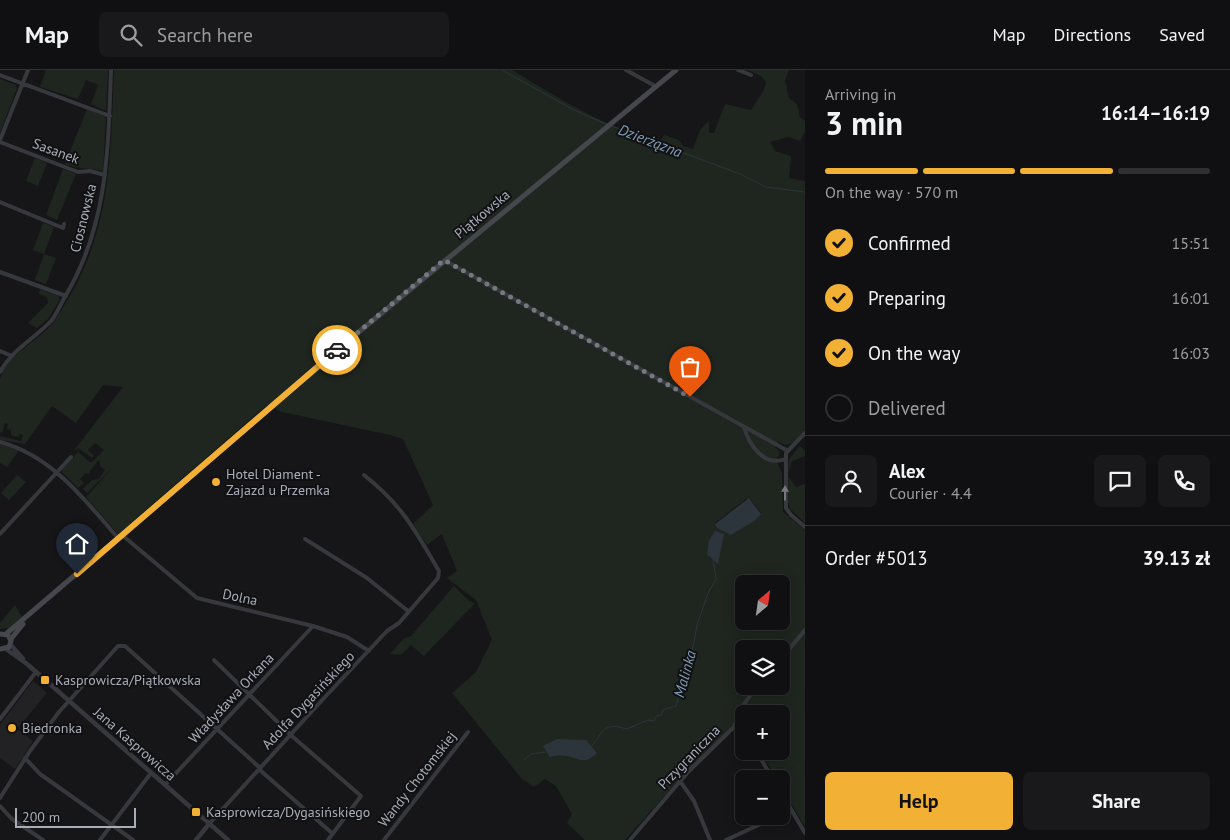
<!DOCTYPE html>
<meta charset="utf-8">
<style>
body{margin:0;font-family:"PT Sans",sans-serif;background:#19191b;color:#f1f3f6;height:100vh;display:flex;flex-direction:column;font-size:19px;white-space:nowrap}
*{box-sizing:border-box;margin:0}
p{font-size:16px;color:#9c9d9f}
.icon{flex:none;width:28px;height:28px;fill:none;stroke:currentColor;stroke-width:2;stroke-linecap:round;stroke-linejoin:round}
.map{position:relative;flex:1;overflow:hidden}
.drawer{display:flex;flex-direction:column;background:#101012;width:425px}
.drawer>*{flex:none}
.needle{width:32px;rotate:29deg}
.fabs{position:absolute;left:735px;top:505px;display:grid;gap:10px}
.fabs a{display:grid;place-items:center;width:55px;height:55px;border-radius:8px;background:#101012;box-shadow:0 2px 12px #0003,0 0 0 1px #303032;font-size:25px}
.scale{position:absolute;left:15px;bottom:12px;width:121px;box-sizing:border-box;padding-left:5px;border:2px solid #a8adb8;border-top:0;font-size:14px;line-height:18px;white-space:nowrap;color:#a8adb8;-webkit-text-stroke:4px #111113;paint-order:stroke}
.pin{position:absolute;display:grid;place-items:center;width:42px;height:42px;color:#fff;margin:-51px -21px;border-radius:50% 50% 50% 0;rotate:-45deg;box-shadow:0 0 5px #0007}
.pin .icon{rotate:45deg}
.courier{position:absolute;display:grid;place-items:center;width:50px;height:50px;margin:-25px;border:4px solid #f2b134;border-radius:50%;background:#fff;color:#222;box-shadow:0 1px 6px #0007}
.overview em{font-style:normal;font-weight:700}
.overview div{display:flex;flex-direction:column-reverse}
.overview{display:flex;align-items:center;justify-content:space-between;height:85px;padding:0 20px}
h1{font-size:32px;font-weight:700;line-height:38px}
.bar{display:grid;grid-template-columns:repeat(4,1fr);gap:8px 5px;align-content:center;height:60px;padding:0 20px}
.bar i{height:6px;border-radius:4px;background:#303032}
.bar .selected{background:#f2b134}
.bar p{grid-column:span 4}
.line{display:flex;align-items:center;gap:12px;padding:0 20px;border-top:1px solid #303032}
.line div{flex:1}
.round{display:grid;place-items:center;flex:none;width:52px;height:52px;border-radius:8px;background:#19191b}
ol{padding:0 20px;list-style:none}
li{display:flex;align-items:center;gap:15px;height:55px}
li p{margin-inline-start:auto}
li .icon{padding:5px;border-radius:50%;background:#f2b134;color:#111;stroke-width:4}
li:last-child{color:#9c9d9f}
li i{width:28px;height:28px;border:2px solid #303032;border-radius:50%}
.primary-button{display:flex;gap:10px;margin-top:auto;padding:10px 20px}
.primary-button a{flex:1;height:58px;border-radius:8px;background:#f2b134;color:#111;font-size:20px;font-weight:700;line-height:58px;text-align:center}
.primary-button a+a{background:#19191b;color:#f1f3f6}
header{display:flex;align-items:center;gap:30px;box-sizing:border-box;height:70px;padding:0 25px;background:#101012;border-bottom:1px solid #303032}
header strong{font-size:24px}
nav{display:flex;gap:28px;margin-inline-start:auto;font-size:18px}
.search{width:350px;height:45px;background:#19191b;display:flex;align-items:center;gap:12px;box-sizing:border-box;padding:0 18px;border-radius:8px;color:#9c9d9f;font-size:19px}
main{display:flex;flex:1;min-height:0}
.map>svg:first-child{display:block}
.built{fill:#222225}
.green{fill:#1e261f;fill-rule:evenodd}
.water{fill:#2c353c}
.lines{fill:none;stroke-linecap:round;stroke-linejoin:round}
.stream{stroke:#2c353c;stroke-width:1}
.minor{stroke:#37383d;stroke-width:4}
.tertiary{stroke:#37383d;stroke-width:4.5}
.secondary{stroke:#45474d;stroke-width:5}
.oneway{fill:#757881}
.done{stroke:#757880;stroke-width:5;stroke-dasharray:0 9}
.route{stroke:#f2b134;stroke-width:6}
.poi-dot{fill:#f2b134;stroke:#111113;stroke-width:2}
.labels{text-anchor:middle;stroke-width:4;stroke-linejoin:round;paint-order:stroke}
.street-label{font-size:14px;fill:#a8adb8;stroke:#111113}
.poi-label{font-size:14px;fill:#a8adb8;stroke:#111113;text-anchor:start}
.water-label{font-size:15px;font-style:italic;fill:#7f9bb3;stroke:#111113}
</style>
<header>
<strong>Map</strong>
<div class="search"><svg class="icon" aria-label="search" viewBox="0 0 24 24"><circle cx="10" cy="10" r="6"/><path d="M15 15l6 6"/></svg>Search here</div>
<nav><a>Map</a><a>Directions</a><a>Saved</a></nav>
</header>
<main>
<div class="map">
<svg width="805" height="770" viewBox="0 0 805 770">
<rect width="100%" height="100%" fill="#161618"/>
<path class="built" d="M 33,611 L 47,623 L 17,659 L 33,671 L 15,699 L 0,688 L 0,655 Z"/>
<path class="green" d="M 46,0 L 108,0 L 106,41 L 91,34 L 98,15 L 86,10 L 78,29 L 40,17 Z
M 114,0 L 512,0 C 557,27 609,61 661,70 L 664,65 L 679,70 L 683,76 L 693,79 L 700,60 L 709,51 L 709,63 L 714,63 L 725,34 L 751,40 L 764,20 L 766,12 L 761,6 L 747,0 L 789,0 L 785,10 L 789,28 L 797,34 L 800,47 L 805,51 L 805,62 L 800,71 L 788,67 L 770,72 L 775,81 L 791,86 L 789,108 L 805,111 L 805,360 C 796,369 791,380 778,372 L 775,377 L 780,382 L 776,390 L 782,403 L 783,442 L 805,460 L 805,757 L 781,716 L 781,709 L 777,709 L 760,681 L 781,681 L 781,644 L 744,644 L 744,656 L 734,645 L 735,655 L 685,703 L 625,770 L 585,770 L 567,753 L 572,744 L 556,716 L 545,709 L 534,717 L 522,709 L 452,623 L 476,602 L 492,570 L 476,530 L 447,508 L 457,501 L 442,464 L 427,475 L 413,454 L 433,435 L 403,369 L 390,365 L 282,342 L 267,335 L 118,464 L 86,427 L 114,396 L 87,423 L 83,419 L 92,410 L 99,409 L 105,400 L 100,396 L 100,391 L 98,391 L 90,401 L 90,404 L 86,403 L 80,409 L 84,413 L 78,418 L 61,401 L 78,382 L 91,393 L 104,380 L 95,373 L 88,380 L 94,386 L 92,388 L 78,378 L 72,383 L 123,317 L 103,315 L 76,353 L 52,336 L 25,374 L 0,370 L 0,366 L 21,371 L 23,365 L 19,364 L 18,367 L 11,365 L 11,360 L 7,359 L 8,354 L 5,353 L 2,363 L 0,362 L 0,309 C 9,282 39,272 54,251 C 112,169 110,95 114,0 ZM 746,429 L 751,430 L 761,443 L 731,465 L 717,458 L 715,453 ZM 744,514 L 781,514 L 781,551 L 744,551 ZM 744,579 L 781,579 L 781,616 L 744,616 Z
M 0,9 L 16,15 L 17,18 L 0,63 Z
M 87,39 L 106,47 L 103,101 C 89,98 78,99 65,94 Z
M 35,88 L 47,93 L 38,116 L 26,111 Z
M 63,99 L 76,104 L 57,150 L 46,145 Z
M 43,153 L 54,157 L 44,184 L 56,188 L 46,214 L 35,210 L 44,184 L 33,180 Z
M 40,219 L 59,226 L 59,231 L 48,249 L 37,258 L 28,253 L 48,233 L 47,227 L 39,224 Z
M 0,374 L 17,378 L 18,382 L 7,397 L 0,393 Z
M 800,376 L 805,381 L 805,386 L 792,391 L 788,406 L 796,417 L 805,414 L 805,453 L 790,439 L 788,431 L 789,389 Z
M 17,405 L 26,412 L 9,430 L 1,423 Z
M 454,516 L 469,531 L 475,533 L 424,586 L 411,575 L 401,585 L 390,584 L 403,569 L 411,566 Z
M 15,535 L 22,547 L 9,558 L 0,559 L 0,553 Z"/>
<path class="water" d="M 749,428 L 761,444 L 754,451 L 731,465 L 717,458 L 715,454 Z
M 715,461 L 724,464 L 718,494 L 707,484 L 709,471 Z
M 557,669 L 586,670 L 597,683 C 579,701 574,679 550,687 L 543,676 Z"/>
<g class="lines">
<path class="stream" d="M 502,0 L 574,40 L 608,55
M 612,56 L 740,104 L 766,117 L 805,122
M 591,677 C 605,660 603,652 627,659 L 648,650 L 654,651 L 657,645 L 661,646 L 663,640 L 676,636 L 694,573 L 697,555 L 708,523 L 716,509 L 713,489
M 524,690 L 531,684 L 545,682"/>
<path class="minor" d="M 626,0 L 655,16
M 738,0 L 751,5
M 0,5 L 110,46
M 0,70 L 28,0
M 0,72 L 78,102 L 90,101 L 105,105
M 0,132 L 63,158 L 64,154
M 444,190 L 788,381
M 0,202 L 66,226
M 0,281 L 12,286
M 0,302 C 13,279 34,269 51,251 C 57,244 61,233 66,225 C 108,154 108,80 111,0
M 744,357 C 749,375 764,397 785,389
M 805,363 L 786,383 L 786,438 L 791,445 L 805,457
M 0,372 C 52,386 84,429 118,468
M 0,464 L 71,387
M 122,465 L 197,528 L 313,556 L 347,567 L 369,581
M 305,469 L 367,508 L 408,541
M 781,589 L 805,560
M 214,590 L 293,667 L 361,726 L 328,770
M 0,649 L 36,602
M 734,657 L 744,665
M 756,681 L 773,709
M 25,688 L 40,704 L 133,770
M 680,711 L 694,731 L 710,770
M 165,715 L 313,556
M 781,722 L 805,763
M 0,728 L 30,681 L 59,642 L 118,576 L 125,576 L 258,696 L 261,701 L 333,764
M 0,736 L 12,749 L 43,770
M 781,745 L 791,740
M 209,754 L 325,627 L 387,561 L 399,553 L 438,508 L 439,501 C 415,460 402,435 364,405
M 100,770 L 151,703
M 384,770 L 468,662
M 630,770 L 688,702 L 734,657 L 742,637 L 757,616
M 726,770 L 778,746"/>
<path class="tertiary" d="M 11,575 L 23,589
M 6,579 L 27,594 L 228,770
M 196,770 L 209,754"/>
<path class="secondary" d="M 0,564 L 8,565 L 11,571 L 9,577 L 0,579
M 6,564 L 360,261 L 676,0
M 11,569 L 23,554"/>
</g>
<defs><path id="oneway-solid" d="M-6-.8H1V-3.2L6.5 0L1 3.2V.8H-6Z" transform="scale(1.25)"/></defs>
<use class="oneway" href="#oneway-solid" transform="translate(785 423) rotate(-90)"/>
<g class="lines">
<path class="done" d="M 337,280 L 444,190 L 690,327"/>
<path class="route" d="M 77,504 L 337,280"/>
</g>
<g class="poi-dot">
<circle cx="216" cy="412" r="5"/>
<rect x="40" y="605" width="10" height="10" rx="2.5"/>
<circle cx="12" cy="658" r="5"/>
<rect x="191" y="737" width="10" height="10" rx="2.5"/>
</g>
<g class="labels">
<g class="street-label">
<text transform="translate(56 81) rotate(20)" y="5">Sasanek</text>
<text transform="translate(482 144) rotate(-40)" y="5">Piątkowska</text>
<text transform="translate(83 148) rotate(-76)" y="5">Ciosnowska</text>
<text transform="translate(240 527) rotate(12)" y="5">Dolna</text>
<text transform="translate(231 628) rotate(-47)" y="5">Władysława Orkana</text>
<text transform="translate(308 630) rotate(-47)" y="5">Adolfa Dygasińskiego</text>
<text transform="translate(135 674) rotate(41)" y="5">Jana Kasprowicza</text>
<text transform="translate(689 687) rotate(-46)" y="5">Przygraniczna</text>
<text transform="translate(417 709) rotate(-52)" y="5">Wandy Chotomskiej</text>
</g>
<g class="poi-label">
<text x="226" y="409">Hotel Diament -<tspan x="226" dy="16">Zajazd u Przemka</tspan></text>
<text x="55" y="615">Kasprowicza/Piątkowska</text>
<text x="22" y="663">Biedronka</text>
<text x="206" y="747">Kasprowicza/Dygasińskiego</text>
</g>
<g class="water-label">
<text transform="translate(650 71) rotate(21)" y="5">Dzierżązna</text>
<text transform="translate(685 604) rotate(-75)" y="5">Malinka</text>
</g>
</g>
</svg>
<div class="fabs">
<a><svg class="needle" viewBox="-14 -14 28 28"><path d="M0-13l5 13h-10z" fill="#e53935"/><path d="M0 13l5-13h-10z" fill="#9c9d9f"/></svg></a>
<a><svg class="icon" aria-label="layers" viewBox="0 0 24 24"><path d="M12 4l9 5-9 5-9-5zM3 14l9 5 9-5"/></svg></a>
<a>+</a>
<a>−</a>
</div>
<div class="scale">200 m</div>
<div class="pin" style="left:690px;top:327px;background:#ea580c"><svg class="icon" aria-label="bag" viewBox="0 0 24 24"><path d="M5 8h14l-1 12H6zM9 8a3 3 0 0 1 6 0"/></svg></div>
<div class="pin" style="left:77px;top:504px;background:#1f2937"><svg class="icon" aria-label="home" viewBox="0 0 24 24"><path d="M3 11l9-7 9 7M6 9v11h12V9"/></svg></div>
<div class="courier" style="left:337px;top:280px"><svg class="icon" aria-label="car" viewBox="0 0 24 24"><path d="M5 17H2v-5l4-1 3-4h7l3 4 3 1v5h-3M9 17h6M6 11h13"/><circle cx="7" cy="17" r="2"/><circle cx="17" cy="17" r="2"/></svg></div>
</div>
<section class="drawer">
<div class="overview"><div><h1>3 min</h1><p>Arriving in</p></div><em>16:14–16:19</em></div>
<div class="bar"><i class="selected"></i><i class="selected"></i><i class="selected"></i><i></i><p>On the way · 570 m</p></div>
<ol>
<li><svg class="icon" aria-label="check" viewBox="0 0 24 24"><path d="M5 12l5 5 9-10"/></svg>Confirmed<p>15:51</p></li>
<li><svg class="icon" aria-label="check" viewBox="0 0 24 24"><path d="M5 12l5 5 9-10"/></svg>Preparing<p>16:01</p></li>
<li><svg class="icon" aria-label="check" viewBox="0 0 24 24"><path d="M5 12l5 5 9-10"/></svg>On the way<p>16:03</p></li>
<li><i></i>Delivered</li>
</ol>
<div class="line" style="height:90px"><a class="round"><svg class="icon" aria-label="person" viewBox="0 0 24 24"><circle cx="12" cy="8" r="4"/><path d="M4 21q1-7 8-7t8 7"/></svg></a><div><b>Alex</b><p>Courier · 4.4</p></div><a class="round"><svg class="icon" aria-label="chat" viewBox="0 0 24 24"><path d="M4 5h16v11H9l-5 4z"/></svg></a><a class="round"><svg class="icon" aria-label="phone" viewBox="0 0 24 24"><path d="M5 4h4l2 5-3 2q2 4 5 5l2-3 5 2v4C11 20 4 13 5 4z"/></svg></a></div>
<div class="line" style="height:65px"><div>Order #5013</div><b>39.13 zł</b></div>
<div class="primary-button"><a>Help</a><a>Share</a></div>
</section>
</main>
